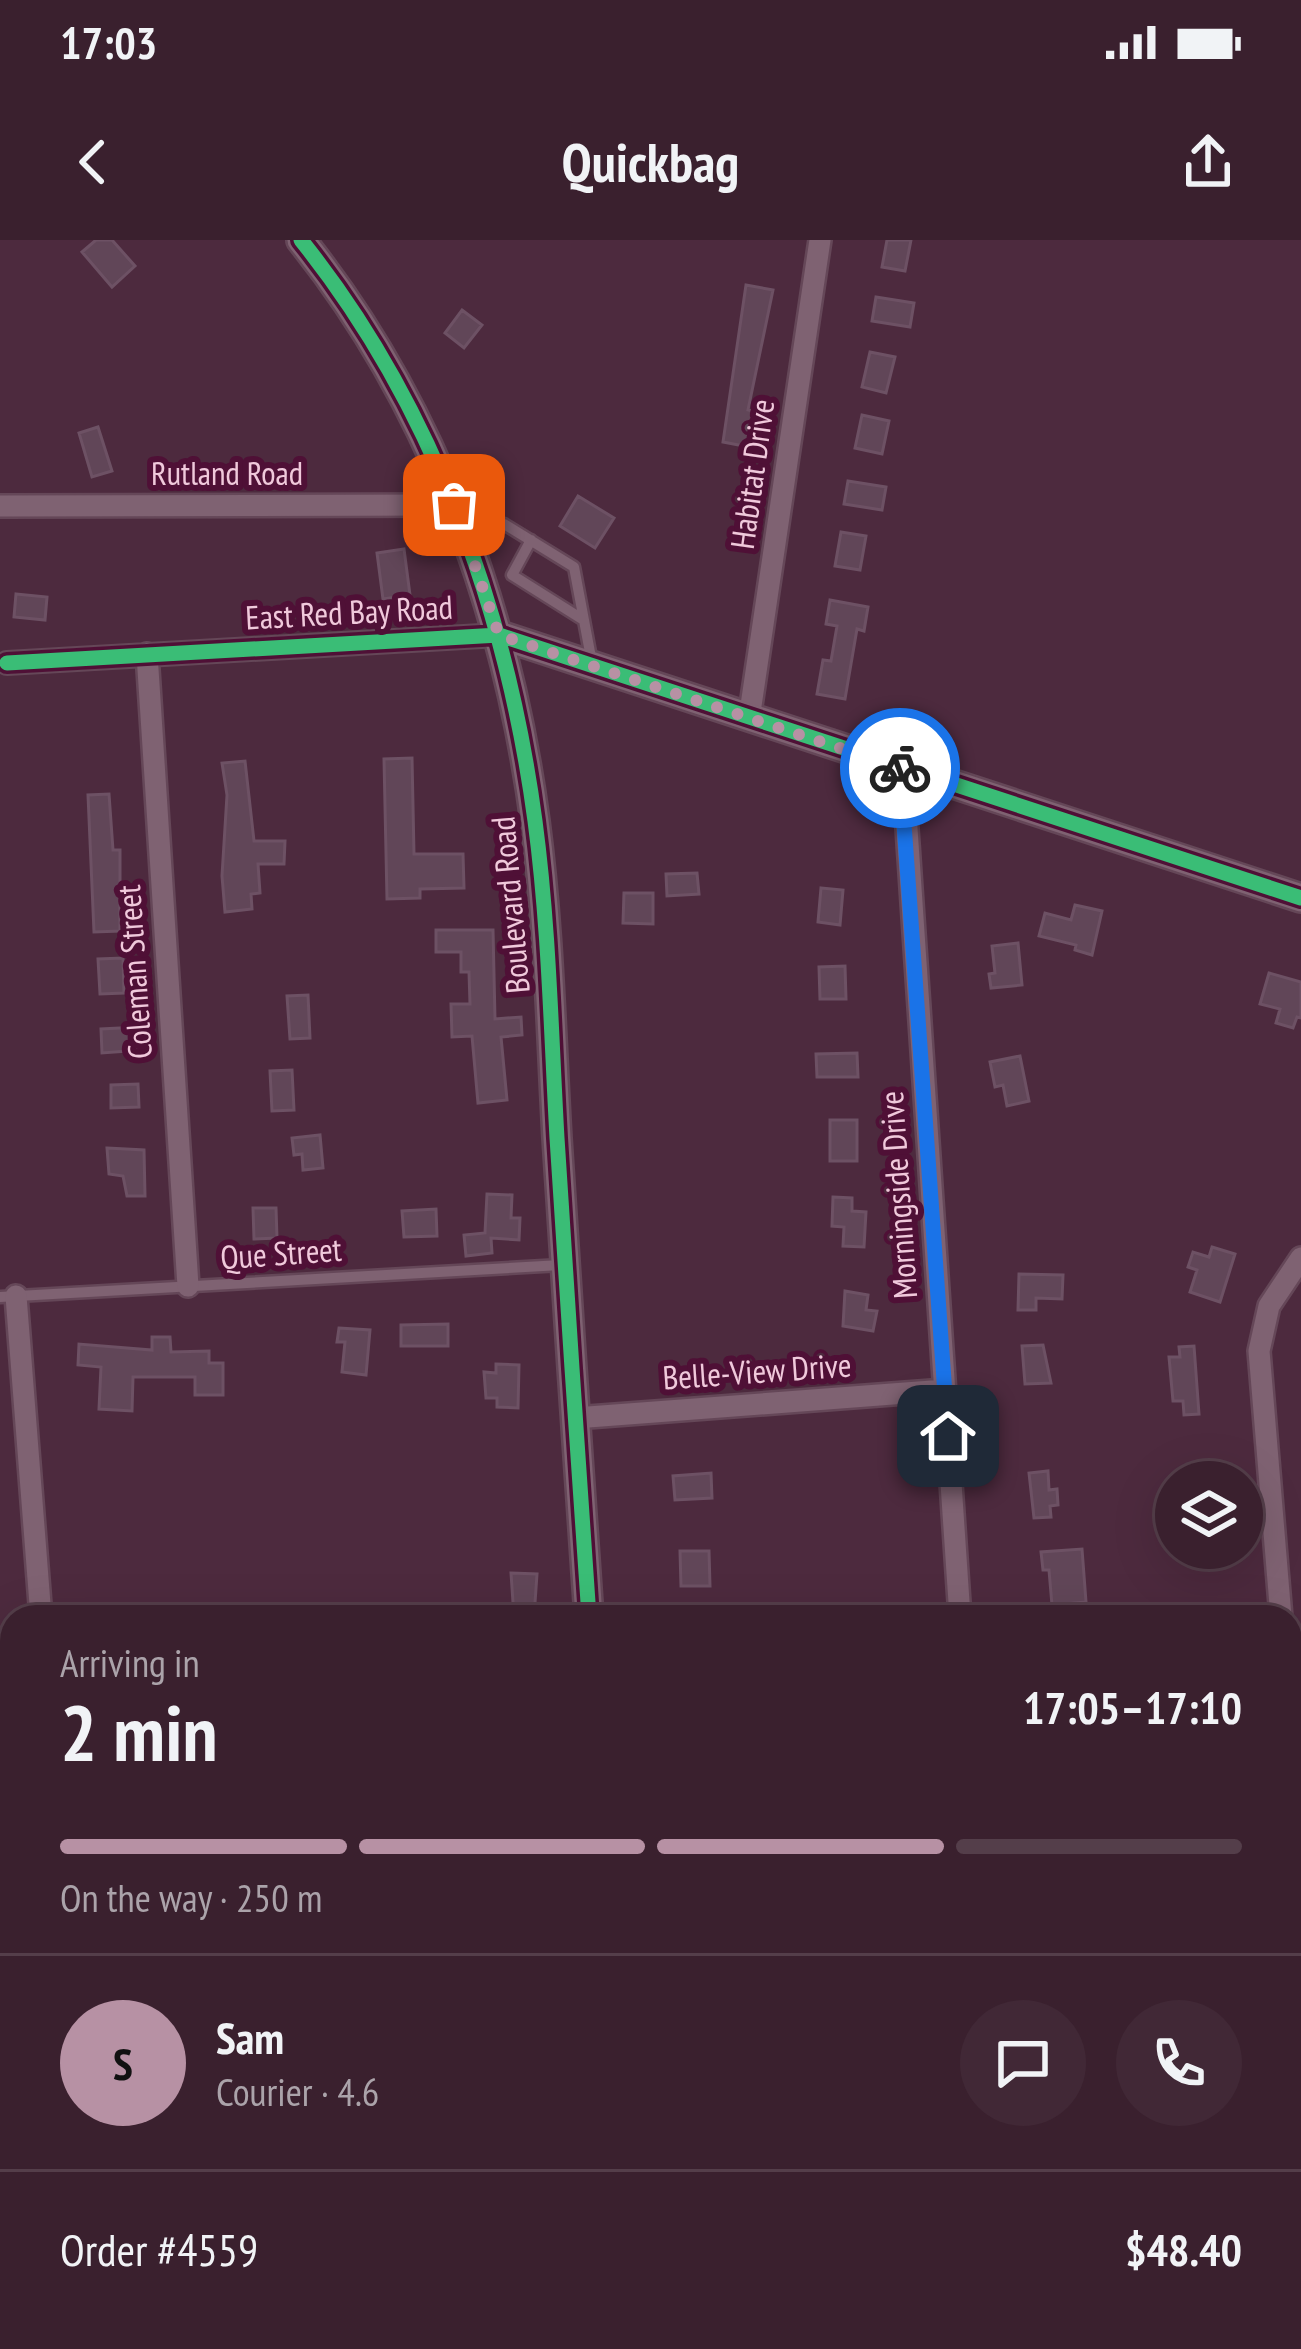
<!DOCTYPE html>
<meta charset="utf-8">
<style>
body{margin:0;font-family:"PT Sans Narrow",sans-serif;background:#412836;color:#f1f3f6;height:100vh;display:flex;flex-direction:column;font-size:45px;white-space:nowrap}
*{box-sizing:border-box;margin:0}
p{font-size:39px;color:#aba3aa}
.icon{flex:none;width:66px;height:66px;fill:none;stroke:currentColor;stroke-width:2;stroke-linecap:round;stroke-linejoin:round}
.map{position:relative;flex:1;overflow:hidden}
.drawer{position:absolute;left:0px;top:1365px;width:1302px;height:744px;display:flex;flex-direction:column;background:#3a202e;border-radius:36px 36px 0 0;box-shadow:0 12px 48px #0002,0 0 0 3px #543e4a}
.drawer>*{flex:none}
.fabs{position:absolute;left:1155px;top:1221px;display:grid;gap:24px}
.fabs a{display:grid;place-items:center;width:108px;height:108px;border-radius:50%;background:#3a202e;box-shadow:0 12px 48px #0002,0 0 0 3px #543e4a;font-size:60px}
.pin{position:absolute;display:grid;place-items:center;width:102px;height:102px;color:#fff;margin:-51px;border-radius:24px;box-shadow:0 6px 18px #0006}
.courier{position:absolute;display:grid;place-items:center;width:120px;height:120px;margin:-60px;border:9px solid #1a73e8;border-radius:50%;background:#fff;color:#222;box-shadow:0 3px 15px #0007}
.head em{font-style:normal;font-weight:700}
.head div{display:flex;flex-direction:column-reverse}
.head{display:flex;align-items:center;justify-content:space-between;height:204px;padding:0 60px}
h1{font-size:78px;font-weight:700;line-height:90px}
.bar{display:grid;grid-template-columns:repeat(4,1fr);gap:18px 12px;align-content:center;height:144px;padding:0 60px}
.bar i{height:15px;border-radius:9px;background:#543e4a}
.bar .active{background:#b791a4}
.bar p{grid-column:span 4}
.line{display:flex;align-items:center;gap:30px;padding:0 60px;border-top:3px solid #543e4a}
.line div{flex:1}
.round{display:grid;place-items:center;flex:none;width:126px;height:126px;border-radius:63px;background:#412836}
.status{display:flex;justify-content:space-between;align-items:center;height:84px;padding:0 60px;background:#3a202e;direction:ltr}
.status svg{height:33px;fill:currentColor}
header{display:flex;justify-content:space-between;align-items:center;height:156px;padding:0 60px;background:#3a202e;font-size:54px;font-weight:700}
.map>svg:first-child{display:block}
.building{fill:#614658;stroke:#6d5164;stroke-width:3}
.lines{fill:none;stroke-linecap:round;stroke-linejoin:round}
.lane-casing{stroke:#654758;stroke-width:15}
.street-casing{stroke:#654758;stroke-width:26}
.secondary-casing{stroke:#654758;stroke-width:32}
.lane{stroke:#7f6272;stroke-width:10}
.street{stroke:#7f6272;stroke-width:21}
.secondary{stroke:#7f6272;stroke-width:27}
.cycleway-casing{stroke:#4f1036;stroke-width:22}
.cycleway{stroke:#3abd76;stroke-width:15}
.done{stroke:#b791a4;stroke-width:12;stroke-dasharray:0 21.6}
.route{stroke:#1a73e8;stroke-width:15}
.labels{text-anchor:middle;stroke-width:12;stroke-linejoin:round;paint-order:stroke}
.street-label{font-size:33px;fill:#f0c9db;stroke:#4f1036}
</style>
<div class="status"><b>17:03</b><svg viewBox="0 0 49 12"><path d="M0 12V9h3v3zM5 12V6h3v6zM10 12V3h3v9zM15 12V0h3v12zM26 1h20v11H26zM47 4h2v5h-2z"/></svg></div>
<header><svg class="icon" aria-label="back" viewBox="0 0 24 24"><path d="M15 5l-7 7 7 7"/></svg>Quickbag<svg class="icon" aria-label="share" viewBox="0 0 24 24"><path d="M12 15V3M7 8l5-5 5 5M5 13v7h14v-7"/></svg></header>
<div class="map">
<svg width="1301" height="2109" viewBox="0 0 1301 2109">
<rect width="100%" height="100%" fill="#4d2a3e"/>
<path class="building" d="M 96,0 L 112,0 L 135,26 L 112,47 L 82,12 Z
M 887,0 L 911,0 L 905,31 L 882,27 Z
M 746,45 L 773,50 L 748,170 L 756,172 L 749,207 L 723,202 Z
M 876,57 L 914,63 L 910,87 L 872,81 Z
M 462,70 L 482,85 L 464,108 L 445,93 Z
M 870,112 L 895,117 L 886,153 L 862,147 Z
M 862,175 L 889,181 L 882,214 L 855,208 Z
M 98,187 L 112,231 L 92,237 L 79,193 Z
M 848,241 L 886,247 L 882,270 L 844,264 Z
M 578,256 L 614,278 L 595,308 L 560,286 Z
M 841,292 L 866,296 L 860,330 L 835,326 Z
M 404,309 L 410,355 L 383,359 L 377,313 Z
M 16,354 L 47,357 L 45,380 L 14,377 Z
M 830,360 L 868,367 L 864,391 L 857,389 L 845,459 L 817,454 L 823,420 L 831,421 L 837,386 L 826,384 Z
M 412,518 L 414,614 L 463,614 L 464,648 L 420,649 L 420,658 L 387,659 L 384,519 Z
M 245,521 L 254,601 L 285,601 L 284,624 L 258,624 L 260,653 L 251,654 L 252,669 L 225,672 L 222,636 L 227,555 L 222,523 Z
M 109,554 L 113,610 L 120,610 L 120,691 L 94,692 L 88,555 Z
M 697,633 L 699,654 L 667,656 L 666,634 Z
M 821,648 L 843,650 L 840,685 L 818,682 Z
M 624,653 L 653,653 L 653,684 L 623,683 Z
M 1075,665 L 1102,671 L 1092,715 L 1075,710 L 1076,705 L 1039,696 L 1045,673 L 1071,680 Z
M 436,690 L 493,690 L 495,779 L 521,777 L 522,795 L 501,797 L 507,860 L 478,863 L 472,796 L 452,797 L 451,764 L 470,764 L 469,732 L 461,732 L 461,712 L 436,712 Z
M 1018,703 L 1022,745 L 991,748 L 989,734 L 995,733 L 992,706 Z
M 123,718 L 124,753 L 100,754 L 98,719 Z
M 845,726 L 846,759 L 820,759 L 819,727 Z
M 1269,733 L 1301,742 L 1301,778 L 1297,777 L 1293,788 L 1276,783 L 1280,769 L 1260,764 Z
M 308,755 L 310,798 L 290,799 L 287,756 Z
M 139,787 L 141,810 L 102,813 L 101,789 Z
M 857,813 L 858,837 L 817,837 L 816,814 Z
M 1020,816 L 1029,861 L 1007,866 L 1003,845 L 995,847 L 990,822 Z
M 292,830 L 294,870 L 272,871 L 270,831 Z
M 138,844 L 139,867 L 111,868 L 111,845 Z
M 830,880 L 857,880 L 857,921 L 830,921 Z
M 320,895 L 323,928 L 303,930 L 302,914 L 294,915 L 292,898 Z
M 107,908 L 144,910 L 145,956 L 127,956 L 123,936 L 109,934 Z
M 487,954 L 512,955 L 511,978 L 520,978 L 519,1000 L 491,998 L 492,1013 L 466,1016 L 464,995 L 485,993 Z
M 833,957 L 852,958 L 852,971 L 866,972 L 864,1007 L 843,1006 L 844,987 L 832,986 Z
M 253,968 L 276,968 L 277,998 L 254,999 Z
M 436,969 L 437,996 L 404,997 L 402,971 Z
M 1212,1007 L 1235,1014 L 1220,1062 L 1190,1052 L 1197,1030 L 1188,1027 L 1193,1012 L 1209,1017 Z
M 1019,1034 L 1063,1035 L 1062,1059 L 1036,1058 L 1036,1070 L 1018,1070 Z
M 845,1051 L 868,1055 L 866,1070 L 877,1071 L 873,1091 L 843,1086 Z
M 448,1084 L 448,1106 L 401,1106 L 401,1085 Z
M 339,1088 L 370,1090 L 366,1135 L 342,1132 L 345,1102 L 337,1102 Z
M 152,1097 L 170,1097 L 171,1112 L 209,1111 L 209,1123 L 223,1123 L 223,1155 L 195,1155 L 195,1137 L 133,1137 L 132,1171 L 99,1169 L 101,1127 L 78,1125 L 79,1104 L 152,1110 Z
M 1043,1105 L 1051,1143 L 1025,1144 L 1022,1106 Z
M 1194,1106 L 1199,1174 L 1184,1175 L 1183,1161 L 1173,1161 L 1169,1117 L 1180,1117 L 1179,1107 Z
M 496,1124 L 519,1125 L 518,1168 L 497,1167 L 497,1158 L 486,1158 L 484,1132 L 496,1133 Z
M 1048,1231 L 1049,1250 L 1057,1249 L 1058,1265 L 1050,1266 L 1051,1277 L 1034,1278 L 1029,1233 Z
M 711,1233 L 712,1258 L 675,1260 L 673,1236 Z
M 1082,1309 L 1086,1362 L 1052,1365 L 1049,1330 L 1043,1330 L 1041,1312 Z
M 680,1311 L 709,1311 L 710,1346 L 681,1346 Z
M 511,1333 L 537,1334 L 534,1377 L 514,1377 Z"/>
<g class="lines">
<g class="lane-casing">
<path id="lane" d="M 463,285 L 504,284 L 574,327 L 592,423
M 531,300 L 512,335 L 582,379
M 0,1057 L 561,1025"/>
</g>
<g class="street-casing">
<path id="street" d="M 0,266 L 454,265
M 147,414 L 188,1046
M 7,423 L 499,395
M 749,479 L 820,0
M 903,529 L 960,1377
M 16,1056 L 41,1377
M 575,1178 L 945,1150
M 1281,1377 L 1259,1111 L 1269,1066 L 1301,1018
M 1290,1487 L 1301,1623
M 0,1639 L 12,1640
M 1290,1840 L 1301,1824"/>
</g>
<g class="secondary-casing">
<path id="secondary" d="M 301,0 C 434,166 507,372 535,581 C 549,686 551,792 557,898 C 567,1058 578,1217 589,1377
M 499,395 L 1301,658
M 742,2097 L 745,2109"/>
</g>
<use href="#lane" class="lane"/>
<use href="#street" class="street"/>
<use href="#secondary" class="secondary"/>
<g class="cycleway-casing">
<path id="cycleway" d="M 301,0 C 434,166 507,372 535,581 C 549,686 551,792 557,898 C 567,1058 578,1217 589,1377
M 7,423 L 499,395 L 1301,658"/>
</g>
<use href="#cycleway" class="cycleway"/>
</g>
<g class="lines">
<path class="done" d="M 454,265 L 499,395 L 900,528"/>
<path class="route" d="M 900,528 L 948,1196"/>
</g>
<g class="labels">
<g class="street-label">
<text x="227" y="245">Rutland Road</text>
<text transform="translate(752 234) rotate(-82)" y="12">Habitat Drive</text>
<text transform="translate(349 372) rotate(-3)" y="12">East Red Bay Road</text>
<text transform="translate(510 665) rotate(-95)" y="12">Boulevard Road</text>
<text transform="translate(134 732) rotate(-94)" y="12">Coleman Street</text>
<text transform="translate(898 955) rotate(-94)" y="12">Morningside Drive</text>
<text transform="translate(281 1013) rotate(-4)" y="12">Que Street</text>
<text transform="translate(757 1131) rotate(-4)" y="12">Belle-View Drive</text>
</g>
</g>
</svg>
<div class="fabs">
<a><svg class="icon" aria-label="layers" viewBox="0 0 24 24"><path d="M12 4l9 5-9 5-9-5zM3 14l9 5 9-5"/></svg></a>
</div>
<div class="pin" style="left:454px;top:265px;background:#ea580c"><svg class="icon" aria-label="bag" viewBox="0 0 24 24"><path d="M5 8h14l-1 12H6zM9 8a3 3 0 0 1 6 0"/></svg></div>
<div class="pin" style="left:948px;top:1196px;background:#1f2937"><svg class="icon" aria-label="home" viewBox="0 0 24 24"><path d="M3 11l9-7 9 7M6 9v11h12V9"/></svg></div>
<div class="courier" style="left:900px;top:528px"><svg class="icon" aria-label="bike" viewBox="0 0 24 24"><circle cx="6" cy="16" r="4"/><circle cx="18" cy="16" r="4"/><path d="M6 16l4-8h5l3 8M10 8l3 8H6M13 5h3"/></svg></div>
<section class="drawer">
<div class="head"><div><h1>2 min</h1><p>Arriving in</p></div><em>17:05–17:10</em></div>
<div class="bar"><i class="active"></i><i class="active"></i><i class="active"></i><i></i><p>On the way · 250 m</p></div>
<div class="line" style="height:216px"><b class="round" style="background:#b791a4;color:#111">S</b><div><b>Sam</b><p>Courier · 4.6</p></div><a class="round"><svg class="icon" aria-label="chat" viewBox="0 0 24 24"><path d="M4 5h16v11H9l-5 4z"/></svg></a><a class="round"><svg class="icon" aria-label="phone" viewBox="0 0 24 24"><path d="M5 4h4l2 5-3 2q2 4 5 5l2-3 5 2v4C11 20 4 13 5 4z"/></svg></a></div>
<div class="line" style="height:156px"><div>Order #4559</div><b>$48.40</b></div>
</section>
</div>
